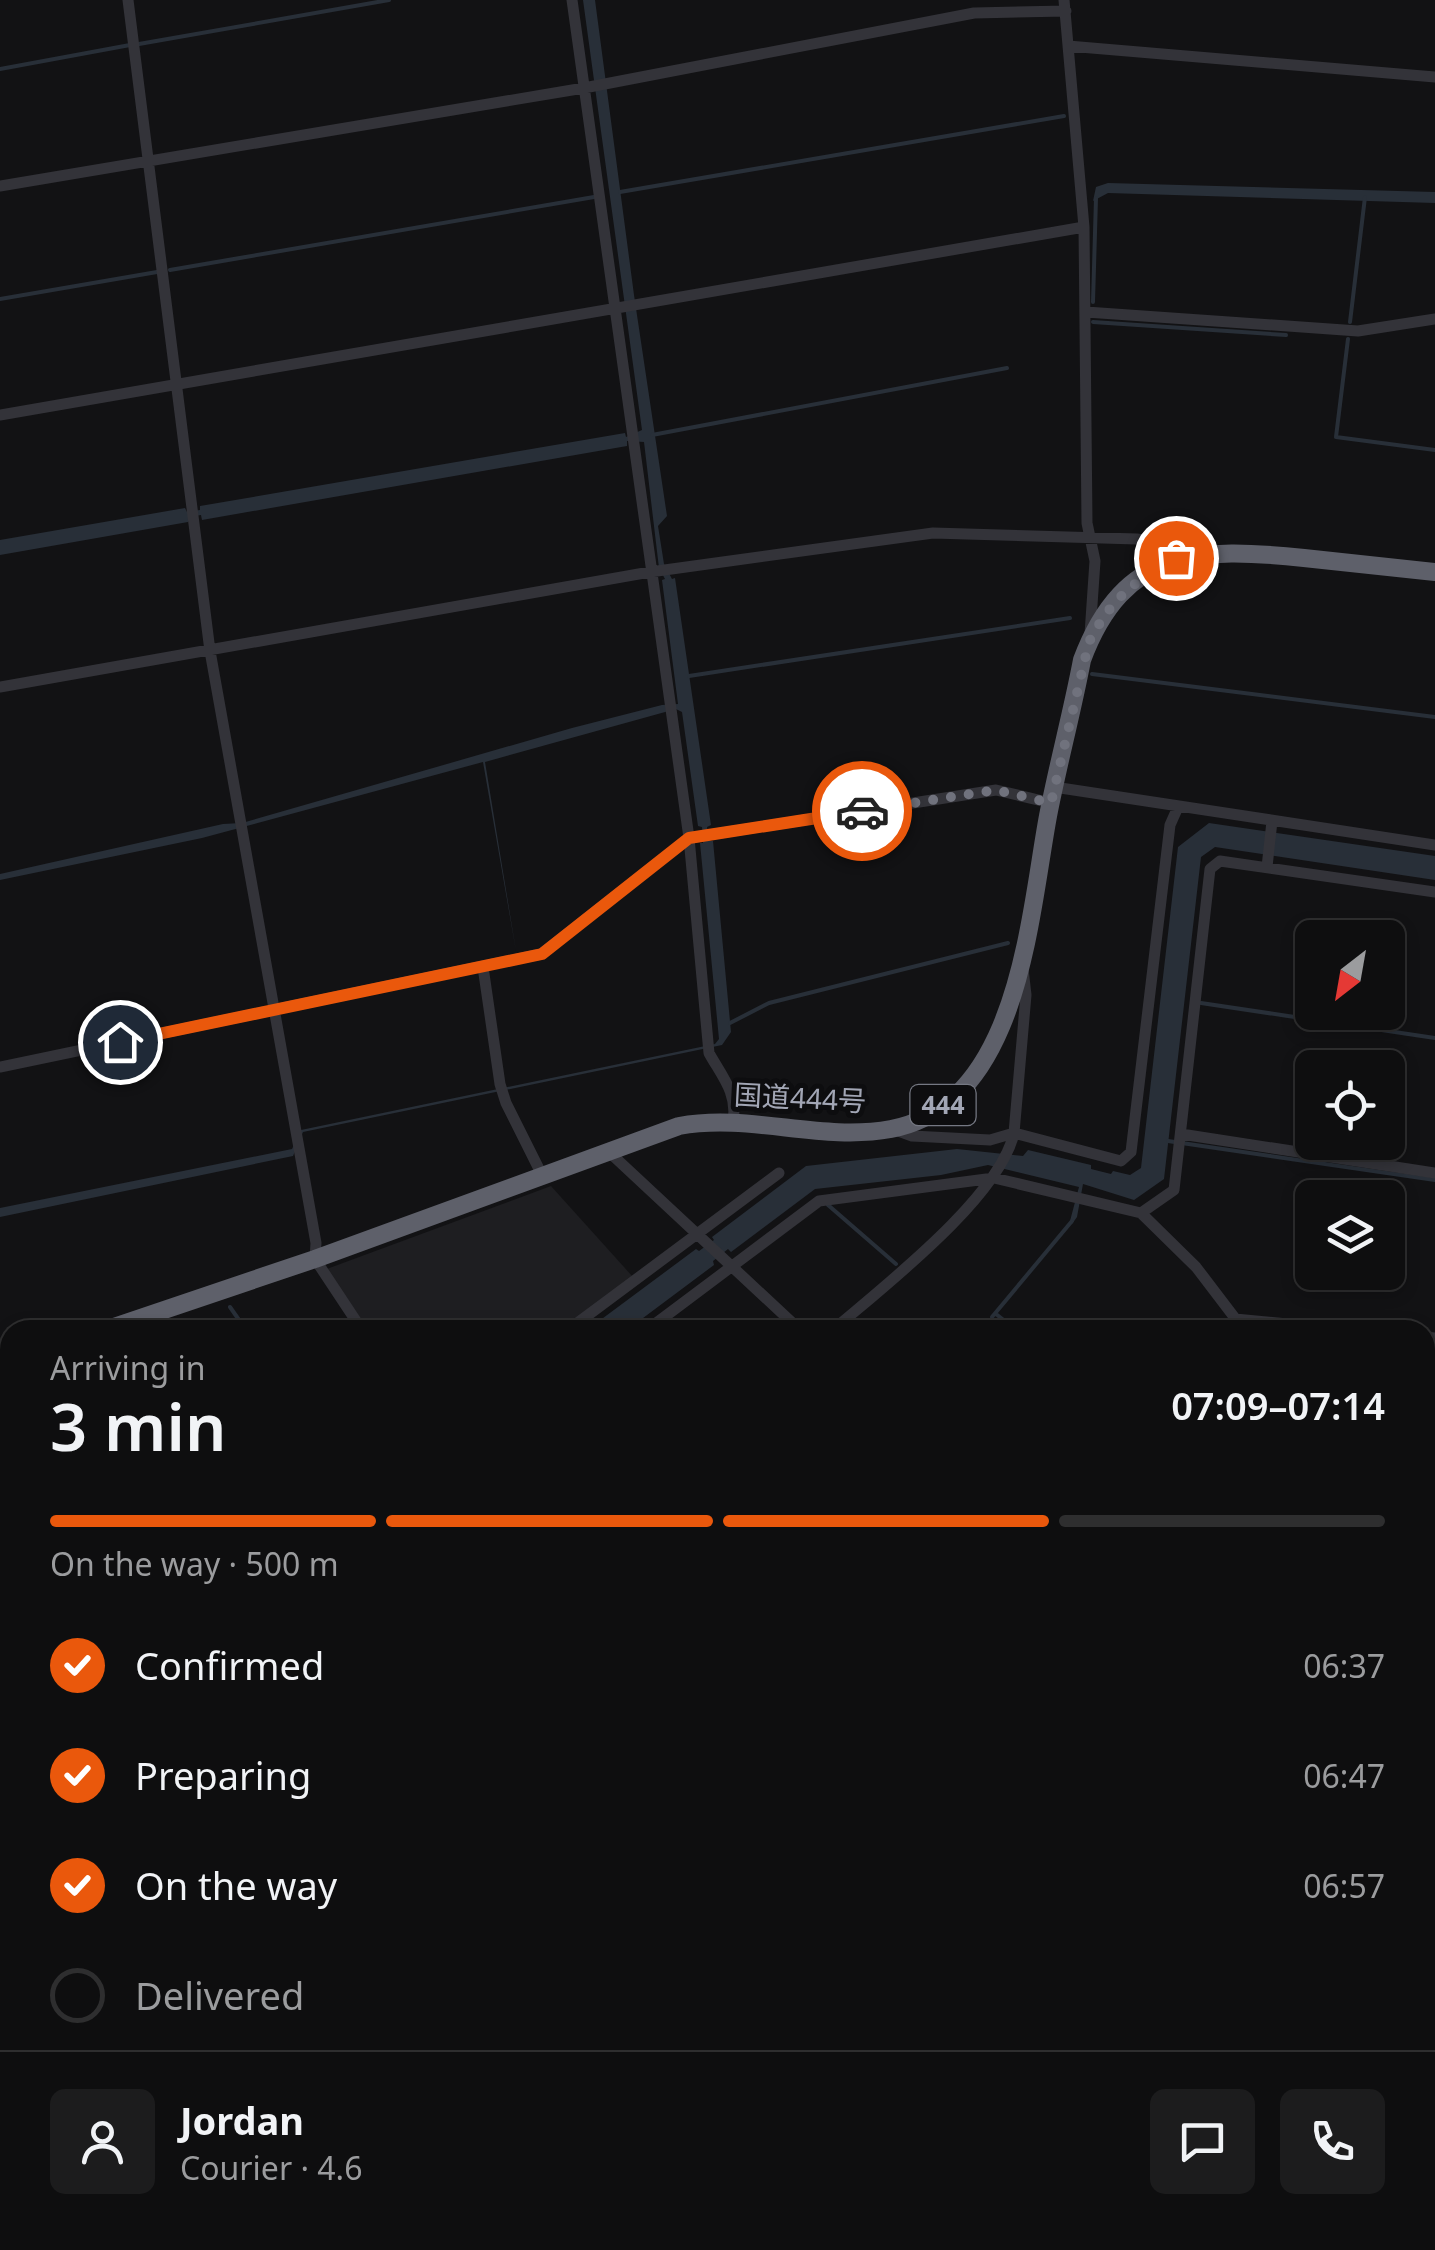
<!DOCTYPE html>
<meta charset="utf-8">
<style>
body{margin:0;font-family:"Noto Sans","Noto Sans JP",sans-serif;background:#1c1c1d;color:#f1f3f6;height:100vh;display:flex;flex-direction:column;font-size:38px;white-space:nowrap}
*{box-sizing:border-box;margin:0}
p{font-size:32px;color:#9b9c9e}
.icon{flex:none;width:55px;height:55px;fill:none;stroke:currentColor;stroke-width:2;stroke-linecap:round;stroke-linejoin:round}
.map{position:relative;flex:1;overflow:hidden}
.panel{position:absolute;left:0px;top:1320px;width:1435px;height:930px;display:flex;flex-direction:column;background:#0e0e0f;border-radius:30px 30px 0 0;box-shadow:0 5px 15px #0003,0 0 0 2px #2e2e2f}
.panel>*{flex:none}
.needle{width:65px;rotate:211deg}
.fabs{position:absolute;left:1295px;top:920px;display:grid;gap:20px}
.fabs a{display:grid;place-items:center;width:110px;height:110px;border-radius:15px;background:#0e0e0f;box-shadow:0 5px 15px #0003,0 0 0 2px #2e2e2f;font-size:50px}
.pin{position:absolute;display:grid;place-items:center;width:85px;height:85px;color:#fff;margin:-42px;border:5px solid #fff;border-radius:50%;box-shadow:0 2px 10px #0007}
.courier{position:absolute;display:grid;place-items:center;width:100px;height:100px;margin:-50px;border:8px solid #ea580c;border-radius:50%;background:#fff;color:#222;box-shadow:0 2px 12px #0007}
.overview em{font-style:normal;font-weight:600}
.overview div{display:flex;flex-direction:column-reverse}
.overview{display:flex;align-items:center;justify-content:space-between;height:170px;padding:0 50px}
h1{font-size:65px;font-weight:600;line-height:75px}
.bar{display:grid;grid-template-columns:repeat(4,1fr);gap:15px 10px;align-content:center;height:120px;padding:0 50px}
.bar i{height:12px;border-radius:8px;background:#2e2e2f}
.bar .active{background:#ea580c}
.bar p{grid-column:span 4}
.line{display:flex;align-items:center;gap:25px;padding:0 50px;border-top:2px solid #2e2e2f}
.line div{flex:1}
.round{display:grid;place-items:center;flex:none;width:105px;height:105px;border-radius:15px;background:#1c1c1d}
ol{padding:0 50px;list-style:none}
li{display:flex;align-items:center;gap:30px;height:110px}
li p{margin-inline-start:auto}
li .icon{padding:10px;border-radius:50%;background:#ea580c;color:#fff;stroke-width:4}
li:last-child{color:#9b9c9e}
li i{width:55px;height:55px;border:5px solid #2e2e2f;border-radius:50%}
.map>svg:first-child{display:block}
.built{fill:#1e1e21}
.water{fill:#282f38}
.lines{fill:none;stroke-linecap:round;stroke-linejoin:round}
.stream{stroke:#282f38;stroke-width:4}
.minor{stroke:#333339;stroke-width:11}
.highway{stroke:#5e606a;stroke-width:18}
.done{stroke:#70727d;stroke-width:10;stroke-dasharray:0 18}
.route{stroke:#ea580c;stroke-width:12}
.labels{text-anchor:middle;stroke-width:10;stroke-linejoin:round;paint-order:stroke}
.shield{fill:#0d0d0f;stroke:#757883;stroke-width:2.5}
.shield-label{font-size:25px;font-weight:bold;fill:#a2a6b5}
.street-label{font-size:28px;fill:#a2a6b5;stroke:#0d0d0f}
</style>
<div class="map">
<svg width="1435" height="2250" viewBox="0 0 1435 2250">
<rect width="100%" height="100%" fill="#121214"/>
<path class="built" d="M 551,1186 L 633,1277 L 561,1330 L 367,1330 L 324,1270 Z"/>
<path class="water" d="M 583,0 L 595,0 L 634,295 L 667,516 L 658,526 L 664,564 L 672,579 L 675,578 L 711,825 L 707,827 L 709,841 L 713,841 L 731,1032 L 722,1045 L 303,1132 L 293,1156 L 0,1217 L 0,1208 L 292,1149 L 301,1130 L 715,1044 L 719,1039 L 700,843 L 703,843 L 702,827 L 698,826 L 682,712 L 676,709 L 485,762 L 516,951 L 483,762 L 202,838 L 0,880 L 0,874 L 223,824 L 242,823 L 572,728 L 662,705 L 678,704 L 662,580 L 665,579 L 659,568 L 644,442 L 627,441 L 627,446 L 202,520 L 201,515 L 188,517 L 188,522 L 0,555 L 0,540 L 185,508 L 187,512 L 200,510 L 200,506 L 625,433 L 626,437 L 642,430 Z
M 1108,183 L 1435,192 L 1435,203 L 1108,193 L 1093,201 L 1096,187 Z
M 1209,823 L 1435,856 L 1435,880 L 1215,847 L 1201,857 L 1164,1179 L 1134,1200 L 1083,1184 L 1077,1217 L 1072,1224 L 1070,1221 L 1079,1187 L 988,1165 L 941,1175 L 815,1189 L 731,1252 L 728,1249 L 713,1261 L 714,1265 L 627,1330 L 587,1330 L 696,1249 L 699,1251 L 714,1240 L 712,1237 L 806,1166 L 957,1149 L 1023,1156 L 1028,1150 L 1091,1165 L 1091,1169 L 1111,1174 L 1113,1171 L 1130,1175 L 1141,1168 L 1178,847 Z"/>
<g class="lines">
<path class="stream" d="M 139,44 L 389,0
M 0,69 L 130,45
M 620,192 L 1064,116
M 170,270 L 594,197
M 0,299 L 157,272
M 1093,302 L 1096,198
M 1093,322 L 1286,335
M 1350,322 L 1365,197
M 1348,339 L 1336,437 L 1435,450
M 652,435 L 1007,368
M 1092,674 L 1435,717
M 689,676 L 1070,618
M 1201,1003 L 1435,1038
M 730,1023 L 769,1003 L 1008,943
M 1168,1141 L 1435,1180
M 828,1205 L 896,1264
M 230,1307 L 246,1330
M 996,1314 L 1016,1330
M 992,1317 L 1072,1221
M 1263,1329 L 1275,1330
M 977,1330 L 984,1324
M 1425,1345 L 1435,1346
M 0,1400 L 10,1415
M 1425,1668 L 1435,1676
M 833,2240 L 847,2250
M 1416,2240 L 1426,2247"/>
<path class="minor" d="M 128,0 L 210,651 L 316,1243 L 315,1259 L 362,1330
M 572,0 L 689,838 L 709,1053 C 721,1075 738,1093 733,1121
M 1064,0 L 1084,227 L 1087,523 L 1095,561 L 1090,634
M 1068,46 L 1435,77
M 0,186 L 584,88 L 974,13 L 1066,11
M 1086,312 L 1358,331 L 1435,319
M 0,415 L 1084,227
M 0,687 L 650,572 L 933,533 L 1137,539 L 1204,551
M 1054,787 L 1435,845
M 1267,867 L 1272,821
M 483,967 L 500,1084 L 506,1103 L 542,1175
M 0,1067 L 541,954 L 689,838 L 996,790 L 1051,803
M 893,1129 L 912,1136 L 990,1140 L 1014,1133 L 1121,1161 L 1131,1152 L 1170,825 L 1178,807
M 1181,1134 L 1435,1173
M 608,1151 L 800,1330
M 1141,1213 L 1174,1190 L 1210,869 L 1220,861 L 1435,892
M 1235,1319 L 1349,1330
M 568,1330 L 779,1173
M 647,1330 L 819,1201 L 994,1178 L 1141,1213 L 1196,1267 L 1244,1330
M 833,1330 C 883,1287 1000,1197 1014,1133 L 1026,995 L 1023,969
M 1425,1337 L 1435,1338
M 1425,1507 L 1435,1517
M 0,1538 L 10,1553
M 1425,1575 L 1435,1562
M 0,1638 L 10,1635
M 0,1686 L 10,1683
M 1425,1844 L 1435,1851
M 0,1925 L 10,1923
M 0,2000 L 10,2009
M 1425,2073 L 1435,2080
M 278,2240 L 290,2250
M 396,2240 L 408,2250
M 633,2240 L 646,2250
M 1042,2240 L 1056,2250
M 46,2250 L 54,2240
M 478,2250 L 487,2240
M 924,2250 L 931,2240
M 1435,2250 L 1435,2249"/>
<path class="highway" d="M 105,1330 L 315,1259 L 679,1126 C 750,1113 821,1142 891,1129 C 1019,1105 1029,918 1048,816 C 1058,764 1072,713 1082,660 C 1124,547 1200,547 1304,558 C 1347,563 1391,567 1435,572
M 0,1363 L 10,1360"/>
</g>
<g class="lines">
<path class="done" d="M 862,811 L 996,790 L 1051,803 L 1089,642 C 1112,598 1133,582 1176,558"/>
<path class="route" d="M 120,1042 L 542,954 L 689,838 L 862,811"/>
</g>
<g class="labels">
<rect class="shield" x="910.5" y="1085" width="65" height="40" rx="8"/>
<g class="shield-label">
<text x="943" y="1114">444</text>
</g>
<g class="street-label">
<text transform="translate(800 1098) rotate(3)" y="10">国道444号</text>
</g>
</g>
</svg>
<div class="fabs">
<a><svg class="needle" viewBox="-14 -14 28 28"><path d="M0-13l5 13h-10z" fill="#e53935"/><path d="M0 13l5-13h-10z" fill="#9b9c9e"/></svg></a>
<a><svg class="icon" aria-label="locate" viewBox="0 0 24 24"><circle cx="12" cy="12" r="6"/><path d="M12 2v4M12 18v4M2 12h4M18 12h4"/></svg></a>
<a><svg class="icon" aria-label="layers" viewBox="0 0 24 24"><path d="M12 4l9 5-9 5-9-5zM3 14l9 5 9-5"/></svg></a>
</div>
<div class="pin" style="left:1176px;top:558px;background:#ea580c"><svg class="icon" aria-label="bag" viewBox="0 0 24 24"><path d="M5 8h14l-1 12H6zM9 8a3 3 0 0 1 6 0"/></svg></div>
<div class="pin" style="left:120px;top:1042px;background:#1f2937"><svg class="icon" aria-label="home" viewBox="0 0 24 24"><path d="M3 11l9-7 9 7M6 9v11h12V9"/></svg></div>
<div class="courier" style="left:862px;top:811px"><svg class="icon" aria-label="car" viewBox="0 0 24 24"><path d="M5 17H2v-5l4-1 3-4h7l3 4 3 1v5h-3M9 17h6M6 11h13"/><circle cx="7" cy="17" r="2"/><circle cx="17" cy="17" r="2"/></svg></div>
<section class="panel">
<div class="overview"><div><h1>3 min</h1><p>Arriving in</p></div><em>07:09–07:14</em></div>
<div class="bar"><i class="active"></i><i class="active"></i><i class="active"></i><i></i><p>On the way · 500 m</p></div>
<ol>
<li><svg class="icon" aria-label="check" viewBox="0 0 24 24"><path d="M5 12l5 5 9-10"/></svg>Confirmed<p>06:37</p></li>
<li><svg class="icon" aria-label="check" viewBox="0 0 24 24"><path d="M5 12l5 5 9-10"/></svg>Preparing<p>06:47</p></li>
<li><svg class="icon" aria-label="check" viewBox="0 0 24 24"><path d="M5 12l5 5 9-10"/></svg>On the way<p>06:57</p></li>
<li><i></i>Delivered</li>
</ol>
<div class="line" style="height:180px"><a class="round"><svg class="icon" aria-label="person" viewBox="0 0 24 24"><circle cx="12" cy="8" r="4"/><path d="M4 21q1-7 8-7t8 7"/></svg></a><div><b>Jordan</b><p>Courier · 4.6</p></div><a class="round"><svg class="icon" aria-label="chat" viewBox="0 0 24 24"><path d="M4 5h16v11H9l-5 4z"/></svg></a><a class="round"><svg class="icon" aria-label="phone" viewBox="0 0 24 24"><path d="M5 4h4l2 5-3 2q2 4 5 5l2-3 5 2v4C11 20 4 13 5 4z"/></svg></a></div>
</section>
</div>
